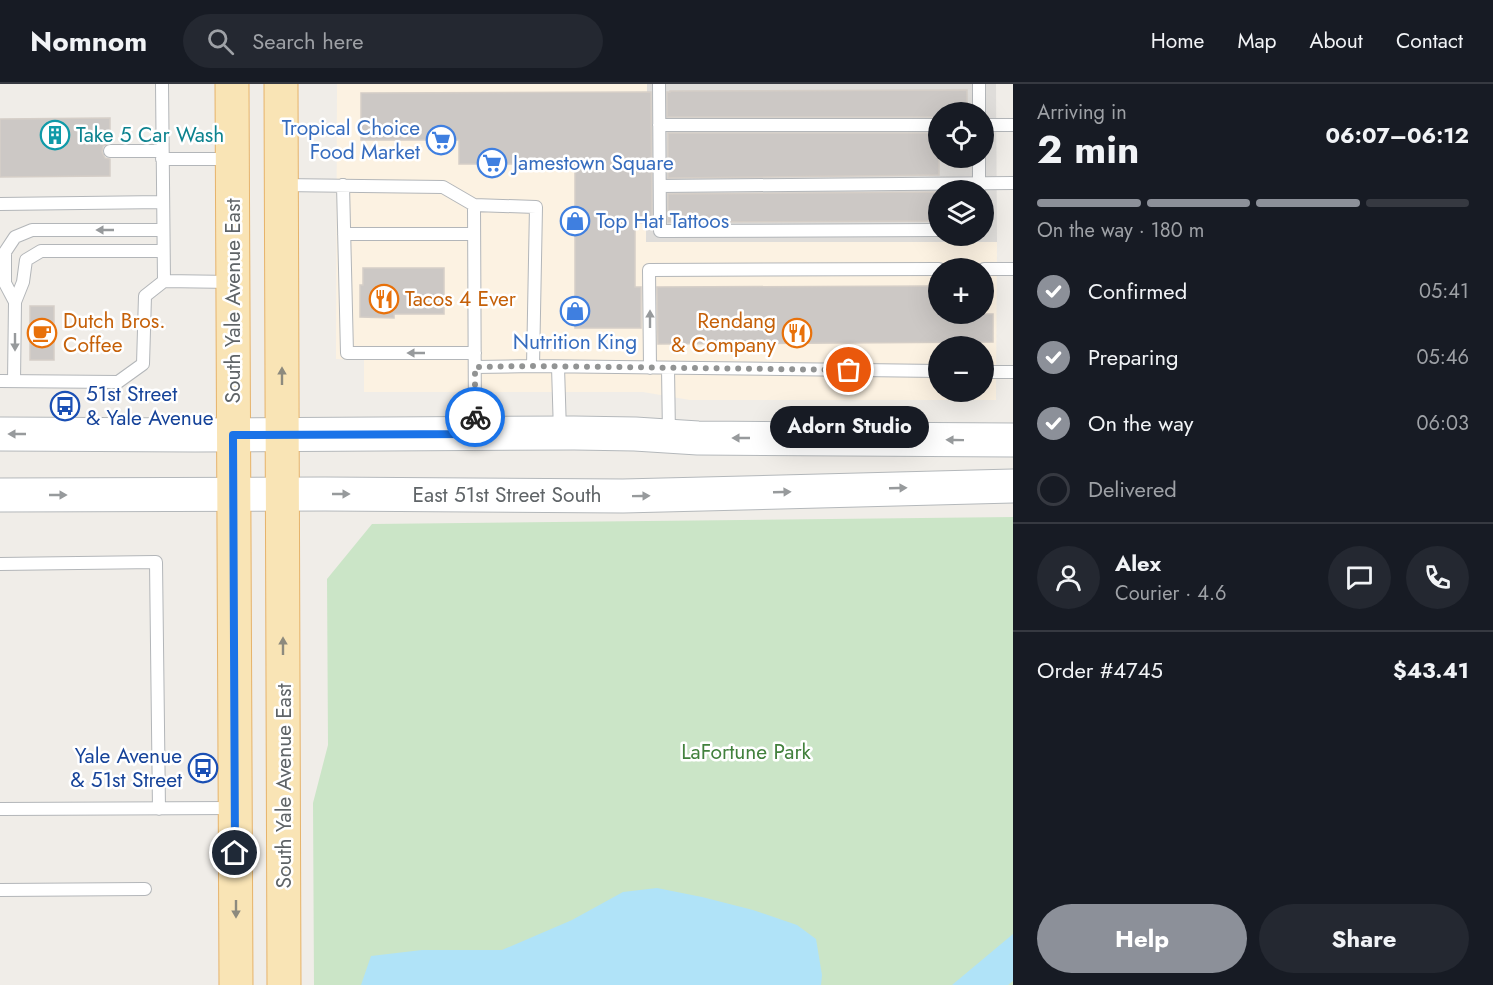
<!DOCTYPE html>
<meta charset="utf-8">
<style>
body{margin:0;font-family:Jost,sans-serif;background:#242831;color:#f1f3f6;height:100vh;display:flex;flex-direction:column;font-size:22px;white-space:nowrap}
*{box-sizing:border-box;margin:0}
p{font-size:20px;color:#9ea1a6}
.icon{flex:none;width:33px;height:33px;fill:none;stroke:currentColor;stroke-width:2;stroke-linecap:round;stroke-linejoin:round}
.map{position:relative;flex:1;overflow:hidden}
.drawer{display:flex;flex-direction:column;background:#171b24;width:480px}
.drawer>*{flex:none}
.buttons{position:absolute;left:928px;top:18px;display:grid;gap:12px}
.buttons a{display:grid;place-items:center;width:66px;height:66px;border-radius:50%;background:#171b24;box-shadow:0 6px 24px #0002;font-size:30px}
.pin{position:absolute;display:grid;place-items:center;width:51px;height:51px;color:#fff;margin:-26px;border:3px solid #fff;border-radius:50%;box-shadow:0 2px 6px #0007}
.courier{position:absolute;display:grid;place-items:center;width:60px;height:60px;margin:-30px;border:4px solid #1a73e8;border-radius:50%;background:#fff;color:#222;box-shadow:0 2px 8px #0007}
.bubble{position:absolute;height:42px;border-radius:21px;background:#171b24;box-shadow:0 6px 24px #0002;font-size:20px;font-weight:700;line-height:42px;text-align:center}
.overview em{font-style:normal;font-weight:700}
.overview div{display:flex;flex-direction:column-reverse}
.overview{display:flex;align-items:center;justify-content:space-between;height:102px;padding:0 24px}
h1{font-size:39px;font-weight:700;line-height:45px}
.bar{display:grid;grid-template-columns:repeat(4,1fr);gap:9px 6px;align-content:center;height:72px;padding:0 24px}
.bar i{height:8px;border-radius:4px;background:#363941}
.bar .current{background:#8c9099}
.bar p{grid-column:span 4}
.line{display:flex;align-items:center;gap:15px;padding:0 24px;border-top:2px solid #363941}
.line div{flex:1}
.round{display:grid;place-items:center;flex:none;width:63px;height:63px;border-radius:32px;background:#242831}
ol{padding:0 24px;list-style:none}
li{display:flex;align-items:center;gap:18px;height:66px}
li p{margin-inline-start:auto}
li .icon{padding:6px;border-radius:50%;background:#8c9099;color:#fff;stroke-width:4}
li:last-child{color:#9ea1a6}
li i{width:33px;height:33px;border:3px solid #363941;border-radius:50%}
.action{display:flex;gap:12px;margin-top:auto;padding:12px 24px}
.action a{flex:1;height:69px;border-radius:36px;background:#8c9099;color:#fff;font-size:24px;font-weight:700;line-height:69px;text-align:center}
.action a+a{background:#242831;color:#f1f3f6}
header{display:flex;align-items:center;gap:36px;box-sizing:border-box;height:84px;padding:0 30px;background:#171b24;border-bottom:2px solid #363941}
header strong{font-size:28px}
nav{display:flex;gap:33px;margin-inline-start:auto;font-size:21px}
.search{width:420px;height:54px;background:#242831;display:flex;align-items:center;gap:15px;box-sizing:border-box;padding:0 21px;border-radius:33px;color:#9ea1a6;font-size:22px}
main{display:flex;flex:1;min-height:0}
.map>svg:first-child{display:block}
.commercial{fill:#fcf2e2;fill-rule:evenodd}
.industrial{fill:#dfddda;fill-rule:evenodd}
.green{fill:#cbe5c7}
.water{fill:#b0e3f8}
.building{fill:#ccc8c5;stroke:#d5cec7;stroke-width:1.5}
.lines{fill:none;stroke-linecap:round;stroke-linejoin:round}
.service-casing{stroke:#b3b6b9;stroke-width:14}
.secondary-casing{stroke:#b4b8bb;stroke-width:35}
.primary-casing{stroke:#e6b36b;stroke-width:35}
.service{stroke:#fff;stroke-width:12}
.secondary{stroke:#fff;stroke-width:33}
.primary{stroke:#f9e4b5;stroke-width:33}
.oneway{fill:#979a9c}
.oneway2{fill:#8d8a7e}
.done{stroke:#929494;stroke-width:6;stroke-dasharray:0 10.8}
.route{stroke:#1a73e8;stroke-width:8}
.labels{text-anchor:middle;stroke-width:5;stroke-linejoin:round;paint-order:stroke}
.shop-label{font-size:21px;fill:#366cbe;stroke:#fff;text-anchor:start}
.culture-label{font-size:21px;fill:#0d838f;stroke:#fff;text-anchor:start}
.food-label{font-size:21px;fill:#c56008;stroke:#fff;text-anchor:start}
.street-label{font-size:21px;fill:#5f6467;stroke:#fff}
.transit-label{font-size:21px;fill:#164399;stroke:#fff;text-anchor:start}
.park-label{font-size:21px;fill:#42813d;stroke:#fff}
</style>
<header>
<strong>Nomnom</strong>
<div class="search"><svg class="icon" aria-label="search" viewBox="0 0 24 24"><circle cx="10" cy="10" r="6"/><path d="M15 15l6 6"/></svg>Search here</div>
<nav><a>Home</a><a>Map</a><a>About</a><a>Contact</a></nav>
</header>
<main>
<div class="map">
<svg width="1013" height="901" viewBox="0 0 1013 901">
<rect width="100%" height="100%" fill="#f0ede8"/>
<path class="commercial" d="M 337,0 L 647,0 L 646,158 L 997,158 L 996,316 L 690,316 L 643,308 L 364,308 L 364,276 L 336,275 ZM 939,184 L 984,184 L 984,230 L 939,230 ZM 939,262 L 984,262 L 984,308 L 939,308 Z"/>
<path class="industrial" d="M 647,0 L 996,0 L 997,158 L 646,158 ZM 939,28 L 984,28 L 984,74 L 939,74 ZM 939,106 L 984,106 L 984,152 L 939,152 Z"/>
<path class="green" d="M 1013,433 L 1013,901 L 314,901 L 313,719 L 328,661 L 327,495 L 372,440 Z"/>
<path class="water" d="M 657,804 L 702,813 L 753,826 L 797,841 L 816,855 L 822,891 L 821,901 L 361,901 L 371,872 L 422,866 L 502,866 L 572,836 L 623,808 Z
M 1013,850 L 1013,897 L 1008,901 L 952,901 Z"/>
<path class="building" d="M 967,6 L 967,28 L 939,28 L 939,33 L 667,33 L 667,8 L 670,8 L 670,7 Z
M 651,8 L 652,139 L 635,139 L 635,203 L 641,203 L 641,244 L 575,244 L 575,80 L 459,80 L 459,56 L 361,56 L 361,9 Z
M 110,34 L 110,59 L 103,62 L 102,68 L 105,74 L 110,75 L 110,92 L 0,93 L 0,35 Z
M 668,49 L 939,49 L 939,91 L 668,94 Z
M 939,108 L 939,137 L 668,138 L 668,110 Z
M 363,184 L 444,184 L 444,230 L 394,230 L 394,234 L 360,233 L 360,201 L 363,201 Z
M 939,202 L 939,230 L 993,230 L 993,258 L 658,260 L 657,203 Z
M 30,222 L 54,222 L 54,276 L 30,276 Z"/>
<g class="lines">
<g class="service-casing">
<path id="service" d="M 659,0 L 660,147 L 939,146
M 979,0 L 979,28
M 659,41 L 939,41
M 984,41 L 1013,41
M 110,67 L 162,67
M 979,74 L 979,105
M 162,75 L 230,75
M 281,101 L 443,103 L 474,121 L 536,123 L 533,282
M 343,101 L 347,269 L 475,269
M 660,102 L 1013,99
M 0,120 L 163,118
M 474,121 L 475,349
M 344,150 L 474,150
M 984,185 L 1013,185
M 164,197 L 232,198
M 15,218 L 5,199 L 5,168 L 15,153 L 32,146 L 163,146
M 475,283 L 533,282 L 939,287
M 558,283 L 560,348
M 650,284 L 649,186 L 939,185
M 668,284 L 669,352
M 984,288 L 1013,288
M 0,297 L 118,298 L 143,280 L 145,212 L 164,197 L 162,0
M 14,297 L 15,218 L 23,198 L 26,176 L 41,167 L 163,167
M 0,480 L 156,478 L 159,725
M 0,725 L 233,724
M 0,806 L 145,805"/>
</g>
<g class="secondary-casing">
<path id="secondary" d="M 0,350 L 195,351 L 574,349 L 635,350 L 698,354 L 1013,356
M 0,411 L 325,410 L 623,412 L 1013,402"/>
</g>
<g class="primary-casing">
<path id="primary" d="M 232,0 L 236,901
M 281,0 L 284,901"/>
</g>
<use href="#service" class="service"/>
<use href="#secondary" class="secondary"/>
<use href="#primary" class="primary"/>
</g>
<defs><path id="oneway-solid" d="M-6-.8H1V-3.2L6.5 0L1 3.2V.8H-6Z" transform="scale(1.5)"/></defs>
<g class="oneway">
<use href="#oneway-solid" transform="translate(105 146) rotate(-180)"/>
<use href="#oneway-solid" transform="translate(650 235) rotate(-90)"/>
<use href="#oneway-solid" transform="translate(15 258) rotate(90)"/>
<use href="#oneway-solid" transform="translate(416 269) rotate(180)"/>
<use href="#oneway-solid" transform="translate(17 350) rotate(180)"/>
<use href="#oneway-solid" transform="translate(741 354) rotate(-180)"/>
<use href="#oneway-solid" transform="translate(955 356) rotate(-179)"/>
<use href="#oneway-solid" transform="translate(898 404) rotate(-2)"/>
<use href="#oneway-solid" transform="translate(782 408) rotate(-2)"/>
<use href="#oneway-solid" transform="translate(341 410)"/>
<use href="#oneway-solid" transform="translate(58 411)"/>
<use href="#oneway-solid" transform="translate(641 412) rotate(-1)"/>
</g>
<g class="oneway2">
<use href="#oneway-solid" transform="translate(282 292) rotate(-90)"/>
<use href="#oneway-solid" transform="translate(283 562) rotate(-90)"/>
<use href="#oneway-solid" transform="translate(236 825) rotate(90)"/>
</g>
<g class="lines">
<path class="done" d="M 475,333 L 475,283 L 533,282 L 849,286"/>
<path class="route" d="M 235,769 L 233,351 L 476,350 L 475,333"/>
</g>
<defs>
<g id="building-ring" transform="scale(1.5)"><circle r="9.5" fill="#fff" stroke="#0f9aa8" stroke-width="1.5"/><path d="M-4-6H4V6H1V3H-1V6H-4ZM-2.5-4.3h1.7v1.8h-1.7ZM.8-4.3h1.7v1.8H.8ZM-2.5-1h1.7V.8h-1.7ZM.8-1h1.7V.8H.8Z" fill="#0f9aa8"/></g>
<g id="supermarket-ring" transform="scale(1.5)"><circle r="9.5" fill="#fff" stroke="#3f7fe0" stroke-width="1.5"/><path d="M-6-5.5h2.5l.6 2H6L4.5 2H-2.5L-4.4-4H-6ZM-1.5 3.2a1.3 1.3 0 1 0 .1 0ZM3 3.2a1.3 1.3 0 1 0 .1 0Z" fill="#3f7fe0"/></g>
<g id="shop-ring" transform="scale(1.5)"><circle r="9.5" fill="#fff" stroke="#3f7fe0" stroke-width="1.5"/><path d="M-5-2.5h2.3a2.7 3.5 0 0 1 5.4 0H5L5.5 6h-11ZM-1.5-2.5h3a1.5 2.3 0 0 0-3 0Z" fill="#3f7fe0"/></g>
<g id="restaurant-ring" transform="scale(1.5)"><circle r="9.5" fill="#fff" stroke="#e8710a" stroke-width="1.5"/><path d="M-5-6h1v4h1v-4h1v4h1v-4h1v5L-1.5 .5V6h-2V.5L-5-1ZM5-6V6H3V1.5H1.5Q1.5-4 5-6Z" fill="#e8710a"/></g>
<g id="cafe-ring" transform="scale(1.5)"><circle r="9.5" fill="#fff" stroke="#e8710a" stroke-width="1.5"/><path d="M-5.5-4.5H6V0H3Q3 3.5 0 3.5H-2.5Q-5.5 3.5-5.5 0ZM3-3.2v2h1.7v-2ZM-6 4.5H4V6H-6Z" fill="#e8710a"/></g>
<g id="bus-ring" transform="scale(1.5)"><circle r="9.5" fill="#fff" stroke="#1a4fb4" stroke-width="1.5"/><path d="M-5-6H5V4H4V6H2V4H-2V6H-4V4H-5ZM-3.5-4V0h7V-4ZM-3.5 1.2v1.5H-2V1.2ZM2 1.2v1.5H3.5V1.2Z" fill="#1a4fb4"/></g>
</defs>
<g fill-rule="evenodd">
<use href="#building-ring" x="55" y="51"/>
<use href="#supermarket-ring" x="441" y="56"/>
<use href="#supermarket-ring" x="492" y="79"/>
<use href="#shop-ring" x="575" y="137"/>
<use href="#restaurant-ring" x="384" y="215"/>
<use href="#shop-ring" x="575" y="227"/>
<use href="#cafe-ring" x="42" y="249"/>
<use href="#restaurant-ring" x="797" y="249"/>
<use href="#bus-ring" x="65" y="322"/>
<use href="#bus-ring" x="203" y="684"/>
</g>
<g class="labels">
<g class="shop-label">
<text x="420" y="51" text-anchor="end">Tropical Choice<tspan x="420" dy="24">Food Market</tspan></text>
<text x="513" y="86">Jamestown Square</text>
<text x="596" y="144">Top Hat Tattoos</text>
<text x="575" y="265" text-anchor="middle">Nutrition King</text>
</g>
<g class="culture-label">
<text x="76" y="58">Take 5 Car Wash</text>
</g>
<g class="food-label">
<text x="405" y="222">Tacos 4 Ever</text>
<text x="63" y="244">Dutch Bros.<tspan x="63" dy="24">Coffee</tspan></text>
<text x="776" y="244" text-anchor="end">Rendang<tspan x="776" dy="24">&amp; Company</tspan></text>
</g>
<g class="street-label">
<text transform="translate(233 217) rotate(-90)" y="7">South Yale Avenue East</text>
<text x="507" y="418">East 51st Street South</text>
<text transform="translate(284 702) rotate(-90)" y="7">South Yale Avenue East</text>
</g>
<g class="transit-label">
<text x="86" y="317">51st Street<tspan x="86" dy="24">&amp; Yale Avenue</tspan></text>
<text x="182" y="679" text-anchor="end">Yale Avenue<tspan x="182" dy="24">&amp; 51st Street</tspan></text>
</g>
<g class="park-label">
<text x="746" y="675">LaFortune Park</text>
</g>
</g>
</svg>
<div class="buttons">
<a><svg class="icon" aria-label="locate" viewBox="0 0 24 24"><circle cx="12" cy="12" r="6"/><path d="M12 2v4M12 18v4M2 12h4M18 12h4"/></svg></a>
<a><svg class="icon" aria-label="layers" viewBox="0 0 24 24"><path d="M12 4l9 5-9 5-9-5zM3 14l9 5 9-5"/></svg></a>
<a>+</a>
<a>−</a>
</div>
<div class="pin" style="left:849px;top:286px;background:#ea580c"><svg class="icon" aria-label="bag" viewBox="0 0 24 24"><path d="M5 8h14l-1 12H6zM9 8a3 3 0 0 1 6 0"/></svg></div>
<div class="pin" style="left:235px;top:769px;background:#1f2937"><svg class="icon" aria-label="home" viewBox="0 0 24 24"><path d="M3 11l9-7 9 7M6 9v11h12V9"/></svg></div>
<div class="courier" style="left:475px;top:333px"><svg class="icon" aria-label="bike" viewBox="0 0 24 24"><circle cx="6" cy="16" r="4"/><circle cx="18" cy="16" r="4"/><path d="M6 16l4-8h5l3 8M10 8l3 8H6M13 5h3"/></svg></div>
<div class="bubble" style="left:770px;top:322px;width:159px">Adorn Studio</div>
</div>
<section class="drawer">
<div class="overview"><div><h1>2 min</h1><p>Arriving in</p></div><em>06:07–06:12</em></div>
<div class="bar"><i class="current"></i><i class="current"></i><i class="current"></i><i></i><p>On the way · 180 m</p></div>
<ol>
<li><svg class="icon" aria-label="check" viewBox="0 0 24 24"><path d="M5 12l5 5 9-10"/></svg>Confirmed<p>05:41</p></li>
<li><svg class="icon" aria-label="check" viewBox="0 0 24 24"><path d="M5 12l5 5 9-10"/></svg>Preparing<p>05:46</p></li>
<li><svg class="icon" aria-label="check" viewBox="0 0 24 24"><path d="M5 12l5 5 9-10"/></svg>On the way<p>06:03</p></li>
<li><i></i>Delivered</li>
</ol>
<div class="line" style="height:108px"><a class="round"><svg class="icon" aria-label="person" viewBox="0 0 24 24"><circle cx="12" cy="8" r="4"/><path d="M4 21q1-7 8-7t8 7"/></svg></a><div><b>Alex</b><p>Courier · 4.6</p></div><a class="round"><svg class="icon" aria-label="chat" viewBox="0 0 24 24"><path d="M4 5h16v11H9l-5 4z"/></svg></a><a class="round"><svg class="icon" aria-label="phone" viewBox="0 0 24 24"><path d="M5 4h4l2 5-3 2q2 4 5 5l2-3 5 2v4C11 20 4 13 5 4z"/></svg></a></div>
<div class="line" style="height:78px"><div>Order #4745</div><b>$43.41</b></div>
<div class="action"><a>Help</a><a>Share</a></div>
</section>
</main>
